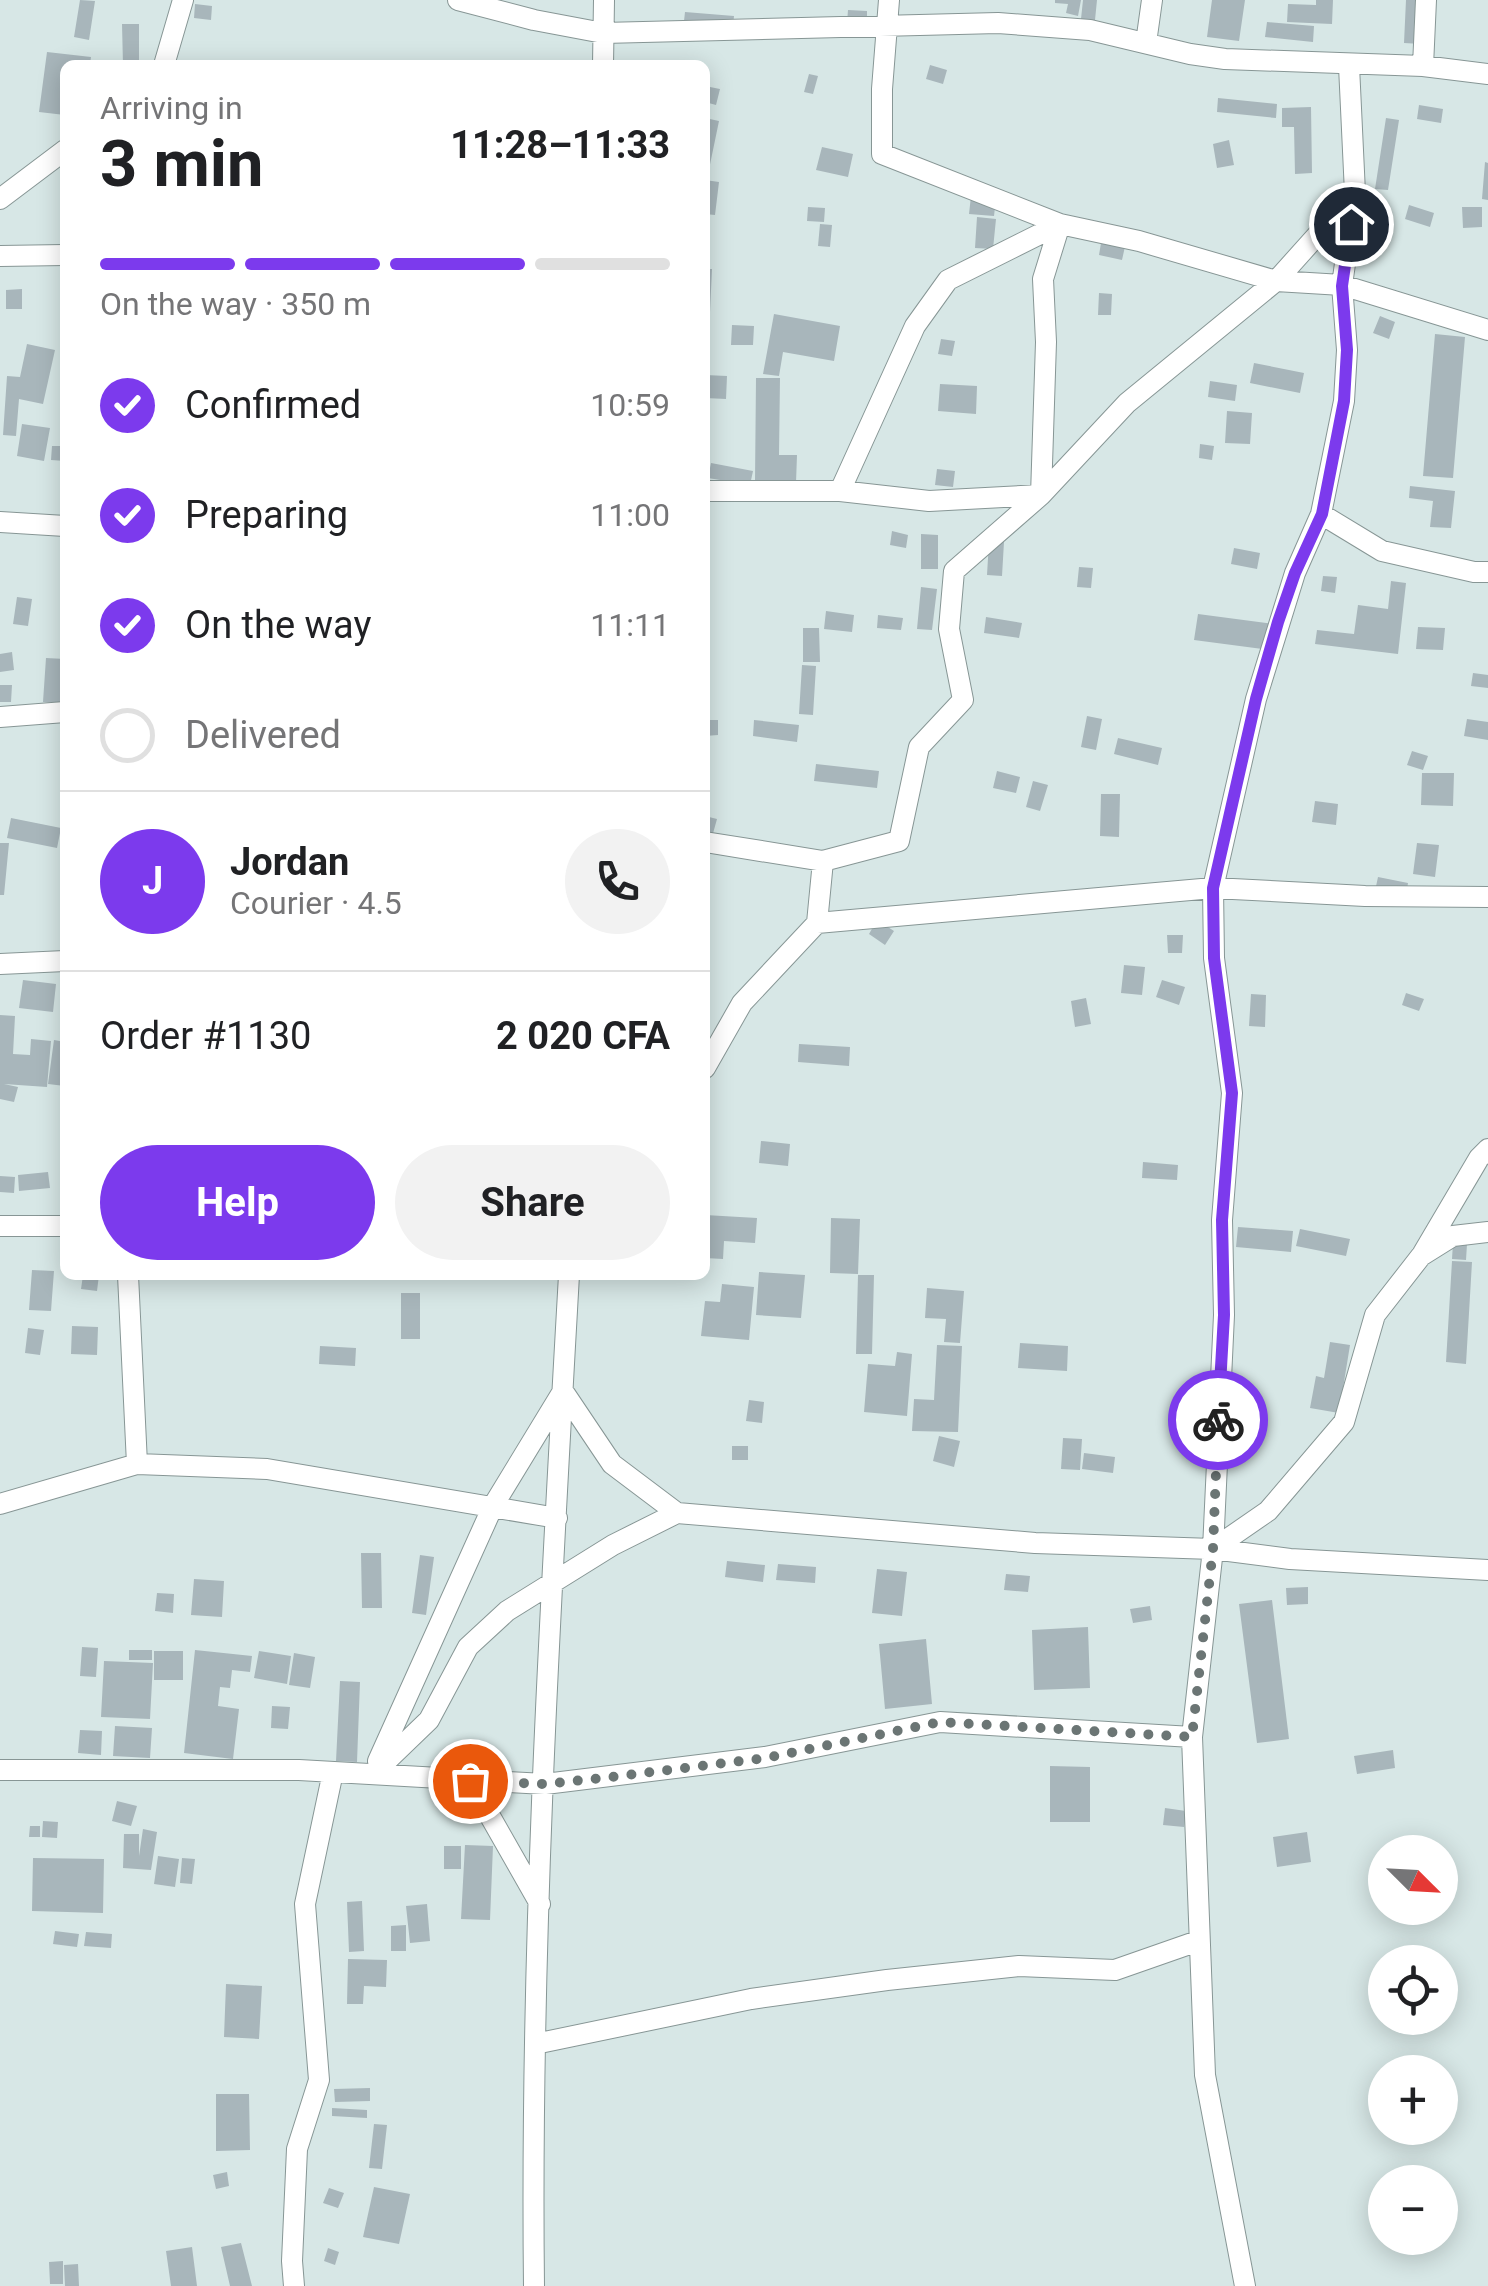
<!DOCTYPE html>
<meta charset="utf-8">
<style>
body{margin:0;font-family:Roboto,sans-serif;background:#f2f2f2;color:#202124;height:100vh;display:flex;flex-direction:column;font-size:38px;white-space:nowrap}
*{box-sizing:border-box;margin:0}
p{font-size:32px;color:#757577}
.icon{flex:none;width:55px;height:55px;fill:none;stroke:currentColor;stroke-width:2;stroke-linecap:round;stroke-linejoin:round}
.map{position:relative;flex:1;overflow:hidden}
.side{position:absolute;left:60px;top:60px;width:650px;height:1220px;display:flex;flex-direction:column;background:#fff;border-radius:15px;box-shadow:0 5px 25px #0003}
.side>*{flex:none}
.needle{width:65px;rotate:114deg}
.buttons{position:absolute;left:1368px;top:1835px;display:grid;gap:20px}
.buttons a{display:grid;place-items:center;width:90px;height:90px;border-radius:50%;background:#fff;box-shadow:0 5px 25px #0003;font-size:50px}
.pin{position:absolute;display:grid;place-items:center;width:85px;height:85px;color:#fff;margin:-42px;border:5px solid #fff;border-radius:50%;box-shadow:0 2px 10px #0007}
.courier{position:absolute;display:grid;place-items:center;width:100px;height:100px;margin:-50px;border:8px solid #7c3aed;border-radius:50%;background:#fff;color:#222;box-shadow:0 2px 12px #0007}
.overview em{font-style:normal;font-weight:700}
.overview div{display:flex;flex-direction:column-reverse}
.overview{display:flex;align-items:center;justify-content:space-between;height:170px;padding:0 40px}
h1{font-size:65px;font-weight:700;line-height:75px}
.bar{display:grid;grid-template-columns:repeat(4,1fr);gap:15px 10px;align-content:center;height:120px;padding:0 40px}
.bar i{height:12px;border-radius:8px;background:#e0e0e0}
.bar .on{background:#7c3aed}
.bar p{grid-column:span 4}
.line{display:flex;align-items:center;gap:25px;padding:0 40px;border-top:2px solid #e0e0e0}
.line div{flex:1}
.round{display:grid;place-items:center;flex:none;width:105px;height:105px;border-radius:52px;background:#f2f2f2}
ol{padding:0 40px;list-style:none}
li{display:flex;align-items:center;gap:30px;height:110px}
li p{margin-inline-start:auto}
li .icon{padding:10px;border-radius:50%;background:#7c3aed;color:#fff;stroke-width:4}
li:last-child{color:#757577}
li i{width:55px;height:55px;border:5px solid #e0e0e0;border-radius:50%}
.action{display:flex;gap:20px;margin-top:auto;padding:20px 40px}
.action a{flex:1;height:115px;border-radius:60px;background:#7c3aed;color:#fff;font-size:40px;font-weight:700;line-height:115px;text-align:center}
.action a+a{background:#f2f2f2;color:#202124}
.map>svg:first-child{display:block}
.building{fill:#a8b6bb}
.lines{fill:none;stroke-linecap:round;stroke-linejoin:round}
.minor-casing{stroke:#879695;stroke-width:22}
.minor{stroke:#fff;stroke-width:20}
.done{stroke:#6b7574;stroke-width:10;stroke-dasharray:0 18}
.route{stroke:#7c3aed;stroke-width:12}
</style>
<div class="map">
<svg width="1488" height="2286" viewBox="0 0 1488 2286">
<rect width="100%" height="100%" fill="#d7e7e6"/>
<path class="building" d="M 80,0 L 95,1 L 89,40 L 74,37 Z
M 1055,0 L 1081,0 L 1078,16 L 1066,13 L 1068,4 L 1055,3 Z
M 1083,0 L 1097,0 L 1095,20 L 1081,19 Z
M 1212,0 L 1245,0 L 1239,41 L 1207,37 Z
M 1316,0 L 1333,0 L 1332,24 L 1287,22 L 1288,4 L 1316,5 Z
M 1406,0 L 1423,0 L 1421,44 L 1404,43 Z
M 195,4 L 212,6 L 211,20 L 194,18 Z
M 848,10 L 867,11 L 867,24 L 847,23 Z
M 685,12 L 734,16 L 732,35 L 683,30 Z
M 1267,22 L 1314,26 L 1313,42 L 1265,37 Z
M 122,24 L 139,24 L 139,65 L 123,65 Z
M 47,52 L 91,57 L 90,65 L 65,65 L 65,115 L 39,112 Z
M 930,65 L 947,70 L 943,84 L 926,79 Z
M 809,74 L 818,76 L 813,94 L 804,92 Z
M 705,86 L 720,89 L 716,105 L 705,102 Z
M 1218,98 L 1277,104 L 1276,118 L 1217,112 Z
M 1419,105 L 1443,109 L 1441,123 L 1417,119 Z
M 1311,107 L 1312,173 L 1295,174 L 1294,127 L 1282,127 L 1282,108 Z
M 705,118 L 719,121 L 707,179 L 705,179 Z
M 1386,118 L 1399,120 L 1388,190 L 1375,189 Z
M 1229,140 L 1234,165 L 1217,168 L 1213,144 Z
M 822,147 L 853,154 L 848,177 L 816,170 Z
M 1485,162 L 1488,163 L 1488,200 L 1482,199 Z
M 705,180 L 719,182 L 715,215 L 705,214 Z
M 971,196 L 996,199 L 994,216 L 969,214 Z
M 1409,205 L 1434,213 L 1430,227 L 1405,219 Z
M 808,207 L 825,208 L 824,222 L 807,221 Z
M 1462,207 L 1482,207 L 1482,227 L 1463,228 Z
M 977,217 L 996,219 L 993,249 L 975,248 Z
M 820,224 L 832,225 L 830,247 L 818,246 Z
M 1102,237 L 1126,242 L 1122,260 L 1099,255 Z
M 705,269 L 712,269 L 710,312 L 705,312 Z
M 22,289 L 22,309 L 6,309 L 6,290 Z
M 1099,293 L 1112,294 L 1111,315 L 1098,315 Z
M 774,314 L 840,326 L 834,361 L 783,352 L 779,376 L 763,374 Z
M 1380,316 L 1395,322 L 1389,339 L 1373,333 Z
M 732,325 L 754,326 L 753,345 L 731,345 Z
M 1435,334 L 1465,337 L 1453,478 L 1423,476 Z
M 941,339 L 955,341 L 952,356 L 938,354 Z
M 27,344 L 55,350 L 43,404 L 19,399 L 16,436 L 3,435 L 7,376 L 20,377 Z
M 1254,363 L 1304,373 L 1300,393 L 1250,383 Z
M 705,375 L 727,376 L 726,399 L 705,398 Z
M 756,378 L 780,378 L 779,455 L 797,455 L 796,483 L 755,481 Z
M 1210,381 L 1237,385 L 1235,401 L 1208,397 Z
M 940,384 L 977,386 L 976,414 L 938,411 Z
M 1227,411 L 1252,413 L 1250,444 L 1225,443 Z
M 705,415 L 710,415 L 708,443 L 705,443 Z
M 22,424 L 50,428 L 44,461 L 17,456 Z
M 1200,444 L 1214,446 L 1212,460 L 1199,458 Z
M 52,446 L 65,446 L 65,461 L 51,460 Z
M 711,463 L 753,471 L 750,485 L 708,478 Z
M 937,469 L 955,471 L 953,487 L 935,485 Z
M 1410,486 L 1455,491 L 1451,528 L 1430,527 L 1433,501 L 1409,498 Z
M 892,531 L 908,535 L 906,548 L 890,545 Z
M 921,534 L 938,535 L 938,569 L 921,569 Z
M 989,541 L 1004,542 L 1002,576 L 987,575 Z
M 1234,548 L 1260,553 L 1257,569 L 1231,564 Z
M 1079,567 L 1093,568 L 1091,588 L 1077,587 Z
M 1323,576 L 1337,577 L 1335,593 L 1321,591 Z
M 1391,581 L 1406,583 L 1398,654 L 1315,644 L 1317,630 L 1354,634 L 1358,605 L 1388,609 Z
M 921,587 L 937,589 L 932,630 L 917,629 Z
M 17,597 L 32,599 L 28,626 L 13,624 Z
M 826,611 L 854,615 L 852,632 L 824,629 Z
M 1198,614 L 1282,625 L 1278,651 L 1194,640 Z
M 878,615 L 903,618 L 901,630 L 877,628 Z
M 986,617 L 1022,623 L 1019,638 L 984,633 Z
M 1418,627 L 1445,628 L 1443,650 L 1416,649 Z
M 803,628 L 819,628 L 820,662 L 803,662 Z
M 12,652 L 14,670 L 0,672 L 0,654 Z
M 46,658 L 65,659 L 64,703 L 43,702 Z
M 802,665 L 816,666 L 813,715 L 799,714 Z
M 1473,673 L 1488,675 L 1488,688 L 1471,686 Z
M 0,685 L 12,685 L 11,702 L 0,702 Z
M 1087,716 L 1102,719 L 1096,750 L 1081,747 Z
M 1467,719 L 1488,722 L 1488,740 L 1464,736 Z
M 705,720 L 718,720 L 718,735 L 705,736 Z
M 754,720 L 799,725 L 797,742 L 753,736 Z
M 1118,738 L 1162,748 L 1158,765 L 1114,754 Z
M 1412,751 L 1428,756 L 1423,770 L 1407,765 Z
M 816,764 L 879,771 L 877,788 L 814,781 Z
M 997,771 L 1020,777 L 1016,793 L 993,788 Z
M 1422,773 L 1454,773 L 1453,806 L 1421,805 Z
M 1033,781 L 1048,785 L 1040,811 L 1026,807 Z
M 1101,794 L 1120,794 L 1119,837 L 1100,836 Z
M 1315,801 L 1338,804 L 1336,825 L 1312,822 Z
M 705,816 L 717,819 L 712,837 L 705,835 Z
M 11,818 L 61,828 L 57,848 L 7,838 Z
M 0,843 L 9,843 L 4,895 L 0,895 Z
M 1417,843 L 1439,845 L 1435,877 L 1413,874 Z
M 1378,877 L 1408,883 L 1406,896 L 1375,891 Z
M 877,920 L 894,931 L 885,945 L 869,934 Z
M 1167,935 L 1183,935 L 1182,953 L 1168,953 Z
M 1124,965 L 1145,967 L 1142,995 L 1121,993 Z
M 23,980 L 56,984 L 53,1012 L 19,1008 Z
M 1162,980 L 1185,987 L 1179,1005 L 1156,997 Z
M 1406,993 L 1424,999 L 1419,1011 L 1402,1005 Z
M 1251,994 L 1266,995 L 1265,1027 L 1249,1026 Z
M 1086,998 L 1091,1024 L 1075,1027 L 1071,1001 Z
M 0,1015 L 15,1016 L 13,1054 L 30,1055 L 31,1039 L 51,1041 L 47,1087 L 4,1084 L 18,1087 L 14,1102 L 0,1099 Z
M 54,1040 L 65,1042 L 65,1086 L 48,1084 Z
M 799,1044 L 850,1047 L 849,1066 L 798,1062 Z
M 761,1141 L 790,1144 L 788,1166 L 759,1163 Z
M 1143,1162 L 1178,1165 L 1177,1180 L 1142,1178 Z
M 48,1172 L 50,1188 L 19,1191 L 18,1175 Z
M 0,1176 L 15,1177 L 14,1193 L 0,1192 Z
M 705,1215 L 757,1218 L 755,1243 L 724,1241 L 723,1259 L 705,1258 Z
M 831,1218 L 860,1219 L 858,1274 L 830,1273 Z
M 1238,1227 L 1293,1231 L 1291,1252 L 1236,1247 Z
M 1300,1229 L 1350,1239 L 1346,1256 L 1296,1246 Z
M 1453,1243 L 1467,1244 L 1466,1260 L 1452,1259 Z
M 1452,1261 L 1472,1262 L 1466,1364 L 1446,1362 Z
M 32,1270 L 54,1271 L 51,1311 L 29,1310 Z
M 759,1272 L 805,1275 L 801,1318 L 756,1315 Z
M 83,1275 L 99,1275 L 97,1291 L 81,1289 Z
M 858,1275 L 874,1275 L 872,1354 L 856,1354 Z
M 722,1284 L 754,1287 L 749,1340 L 701,1336 L 705,1301 L 720,1302 Z
M 927,1288 L 964,1291 L 960,1343 L 944,1342 L 946,1319 L 925,1318 Z
M 401,1293 L 420,1293 L 420,1339 L 401,1339 Z
M 72,1326 L 98,1327 L 97,1355 L 71,1354 Z
M 28,1328 L 44,1330 L 40,1355 L 25,1353 Z
M 1330,1342 L 1350,1345 L 1339,1413 L 1310,1408 L 1316,1376 L 1324,1378 Z
M 1020,1343 L 1068,1346 L 1067,1371 L 1018,1368 Z
M 937,1345 L 962,1346 L 958,1432 L 912,1431 L 914,1399 L 934,1400 Z
M 320,1346 L 356,1348 L 355,1366 L 319,1364 Z
M 897,1352 L 912,1354 L 907,1416 L 864,1412 L 868,1364 L 895,1366 Z
M 749,1400 L 764,1402 L 762,1423 L 746,1421 Z
M 939,1436 L 960,1441 L 954,1467 L 933,1461 Z
M 1063,1438 L 1082,1439 L 1080,1470 L 1061,1469 Z
M 732,1446 L 748,1446 L 748,1460 L 732,1460 Z
M 1084,1453 L 1115,1457 L 1113,1473 L 1082,1469 Z
M 361,1553 L 381,1553 L 382,1608 L 362,1608 Z
M 420,1555 L 434,1557 L 426,1615 L 412,1613 Z
M 727,1561 L 765,1565 L 763,1582 L 725,1577 Z
M 778,1564 L 816,1567 L 815,1583 L 776,1580 Z
M 877,1569 L 907,1572 L 902,1616 L 872,1613 Z
M 1006,1574 L 1030,1576 L 1028,1592 L 1004,1590 Z
M 194,1579 L 224,1581 L 222,1617 L 191,1615 Z
M 1308,1587 L 1308,1604 L 1287,1605 L 1286,1588 Z
M 157,1593 L 174,1594 L 173,1613 L 155,1611 Z
M 1272,1600 L 1289,1739 L 1257,1743 L 1239,1604 Z
M 1150,1606 L 1152,1620 L 1133,1623 L 1130,1609 Z
M 1088,1627 L 1090,1688 L 1034,1690 L 1032,1630 Z
M 926,1639 L 932,1704 L 885,1709 L 879,1644 Z
M 82,1647 L 98,1648 L 96,1677 L 80,1676 Z
M 129,1650 L 152,1650 L 152,1660 L 129,1660 Z
M 195,1650 L 252,1656 L 250,1672 L 232,1670 L 230,1688 L 220,1687 L 218,1706 L 239,1709 L 233,1759 L 184,1753 Z
M 154,1651 L 183,1651 L 183,1680 L 154,1680 Z
M 259,1651 L 291,1656 L 287,1684 L 254,1678 Z
M 294,1653 L 315,1657 L 310,1688 L 289,1685 Z
M 104,1661 L 153,1663 L 150,1719 L 101,1717 Z
M 340,1681 L 360,1682 L 357,1762 L 336,1761 Z
M 272,1706 L 290,1707 L 288,1729 L 271,1728 Z
M 115,1726 L 152,1728 L 150,1758 L 113,1756 Z
M 80,1730 L 102,1731 L 101,1755 L 78,1753 Z
M 1393,1750 L 1395,1768 L 1357,1774 L 1354,1756 Z
M 1050,1766 L 1090,1767 L 1090,1822 L 1050,1822 Z
M 117,1801 L 137,1806 L 131,1826 L 112,1821 Z
M 1165,1808 L 1186,1811 L 1184,1827 L 1163,1825 Z
M 43,1821 L 58,1822 L 57,1838 L 42,1837 Z
M 30,1826 L 40,1826 L 40,1837 L 29,1837 Z
M 143,1829 L 157,1832 L 151,1870 L 123,1868 L 124,1834 L 139,1834 L 139,1856 Z
M 1307,1832 L 1311,1862 L 1277,1867 L 1273,1837 Z
M 465,1845 L 493,1846 L 490,1920 L 461,1919 Z
M 444,1846 L 461,1846 L 461,1869 L 444,1869 Z
M 158,1856 L 179,1859 L 175,1887 L 154,1884 Z
M 33,1858 L 104,1859 L 103,1913 L 32,1911 Z
M 182,1858 L 195,1859 L 192,1884 L 180,1883 Z
M 362,1901 L 364,1951 L 349,1952 L 347,1902 Z
M 427,1904 L 430,1941 L 410,1943 L 406,1906 Z
M 406,1925 L 406,1951 L 391,1951 L 391,1926 Z
M 55,1931 L 79,1934 L 77,1947 L 53,1944 Z
M 86,1932 L 112,1934 L 111,1948 L 84,1946 Z
M 348,1959 L 387,1960 L 386,1987 L 364,1986 L 363,2004 L 347,2004 Z
M 226,1984 L 262,1986 L 259,2039 L 224,2037 Z
M 370,2088 L 370,2101 L 335,2102 L 334,2089 Z
M 216,2094 L 249,2094 L 250,2150 L 216,2151 Z
M 332,2108 L 367,2110 L 367,2118 L 332,2116 Z
M 374,2124 L 387,2125 L 382,2169 L 369,2168 Z
M 227,2172 L 229,2186 L 216,2189 L 213,2175 Z
M 374,2187 L 410,2194 L 399,2244 L 363,2237 Z
M 329,2188 L 344,2193 L 338,2208 L 323,2203 Z
M 241,2243 L 252,2286 L 230,2286 L 221,2247 Z
M 192,2247 L 197,2286 L 171,2286 L 166,2251 Z
M 328,2248 L 339,2252 L 335,2265 L 324,2261 Z
M 63,2261 L 63,2284 L 50,2284 L 49,2262 Z
M 78,2264 L 79,2286 L 65,2286 L 64,2265 Z"/>
<g class="lines">
<g class="minor-casing">
<path id="minor" d="M 458,0 L 534,20 L 603,33 L 998,23 L 1090,30 L 1190,54 L 1225,59 L 1423,66 L 1488,74
M 889,0 L 882,89 L 882,154 L 1060,224 L 1139,241 L 1276,281 L 1342,285 L 1488,330
M 1146,43 L 1152,0
M 164,65 L 183,0
M 603,65 L 604,0
M 1423,66 L 1426,0
M 0,199 L 65,150
M 0,256 L 65,255
M 705,491 L 840,491 L 929,501 L 1041,495 L 1046,342 L 1043,279 L 1060,224
M 840,491 L 915,326 L 948,280 L 1060,224
M 1321,514 L 1382,551 L 1474,572 L 1488,572
M 0,522 L 65,526
M 0,717 L 65,712
M 705,842 L 823,861 L 899,841 L 919,747 L 963,700 L 949,629 L 954,571 L 1041,495 L 1127,403 L 1276,281 L 1355,193
M 817,923 L 823,861
M 0,964 L 65,961
M 705,1068 L 742,1003 L 817,923 L 1213,888 L 1365,896 L 1488,897
M 0,1226 L 65,1226
M 1423,1253 L 1479,1158 L 1488,1149
M 128,1275 L 137,1464
M 0,1504 L 137,1464 L 267,1469 L 557,1518
M 1213,1549 L 1268,1511 L 1344,1422 L 1375,1315 L 1421,1256 L 1453,1236 L 1488,1232
M 378,1761 L 493,1506 L 563,1391 L 612,1464 L 677,1513
M 0,1770 L 299,1770 L 545,1784 L 765,1757 L 940,1722 L 1192,1737
M 373,1774 L 429,1720 L 468,1647 L 507,1611 L 613,1545 L 677,1513 L 1035,1543 L 1213,1549 L 1290,1559 L 1488,1570
M 470,1781 L 540,1904
M 535,2044 L 751,1999 L 887,1980 L 1019,1966 L 1115,1970 L 1198,1941
M 294,2286 L 292,2261 L 297,2149 L 319,2080 L 305,1904 L 333,1772
M 534,2286 C 530,1949 550,1611 569,1275
M 1245,2286 L 1205,2075 L 1192,1737 L 1213,1549 L 1224,1315 L 1222,1220 L 1232,1093 L 1214,958 L 1213,888 L 1256,699 L 1295,573 L 1321,514 L 1344,401 L 1347,350 L 1342,285 L 1355,193 L 1349,66"/>
</g>
<use href="#minor" class="minor"/>
</g>
<g class="lines">
<path class="done" d="M 470,1781 L 545,1784 L 603,1778 L 766,1758 L 940,1722 L 1192,1737 L 1213,1549 L 1218,1420"/>
<path class="route" d="M 1218,1420 L 1224,1315 L 1222,1220 L 1232,1093 L 1214,958 L 1213,888 L 1256,699 L 1278,622 L 1295,573 L 1322,514 L 1344,401 L 1347,350 L 1342,286 L 1351,224"/>
</g>
</svg>
<div class="buttons">
<a><svg class="needle" viewBox="-14 -14 28 28"><path d="M0-13l5 13h-10z" fill="#e53935"/><path d="M0 13l5-13h-10z" fill="#757577"/></svg></a>
<a><svg class="icon" aria-label="locate" viewBox="0 0 24 24"><circle cx="12" cy="12" r="6"/><path d="M12 2v4M12 18v4M2 12h4M18 12h4"/></svg></a>
<a>+</a>
<a>−</a>
</div>
<div class="pin" style="left:470px;top:1781px;background:#ea580c"><svg class="icon" aria-label="bag" viewBox="0 0 24 24"><path d="M5 8h14l-1 12H6zM9 8a3 3 0 0 1 6 0"/></svg></div>
<div class="pin" style="left:1351px;top:224px;background:#1f2937"><svg class="icon" aria-label="home" viewBox="0 0 24 24"><path d="M3 11l9-7 9 7M6 9v11h12V9"/></svg></div>
<div class="courier" style="left:1218px;top:1420px"><svg class="icon" aria-label="bike" viewBox="0 0 24 24"><circle cx="6" cy="16" r="4"/><circle cx="18" cy="16" r="4"/><path d="M6 16l4-8h5l3 8M10 8l3 8H6M13 5h3"/></svg></div>
<section class="side">
<div class="overview"><div><h1>3 min</h1><p>Arriving in</p></div><em>11:28–11:33</em></div>
<div class="bar"><i class="on"></i><i class="on"></i><i class="on"></i><i></i><p>On the way · 350 m</p></div>
<ol>
<li><svg class="icon" aria-label="check" viewBox="0 0 24 24"><path d="M5 12l5 5 9-10"/></svg>Confirmed<p>10:59</p></li>
<li><svg class="icon" aria-label="check" viewBox="0 0 24 24"><path d="M5 12l5 5 9-10"/></svg>Preparing<p>11:00</p></li>
<li><svg class="icon" aria-label="check" viewBox="0 0 24 24"><path d="M5 12l5 5 9-10"/></svg>On the way<p>11:11</p></li>
<li><i></i>Delivered</li>
</ol>
<div class="line" style="height:180px"><b class="round" style="background:#7c3aed;color:#fff">J</b><div><b>Jordan</b><p>Courier · 4.5</p></div><a class="round"><svg class="icon" aria-label="phone" viewBox="0 0 24 24"><path d="M5 4h4l2 5-3 2q2 4 5 5l2-3 5 2v4C11 20 4 13 5 4z"/></svg></a></div>
<div class="line" style="height:130px"><div>Order #1130</div><b>2 020 CFA</b></div>
<div class="action"><a>Help</a><a>Share</a></div>
</section>
</div>
